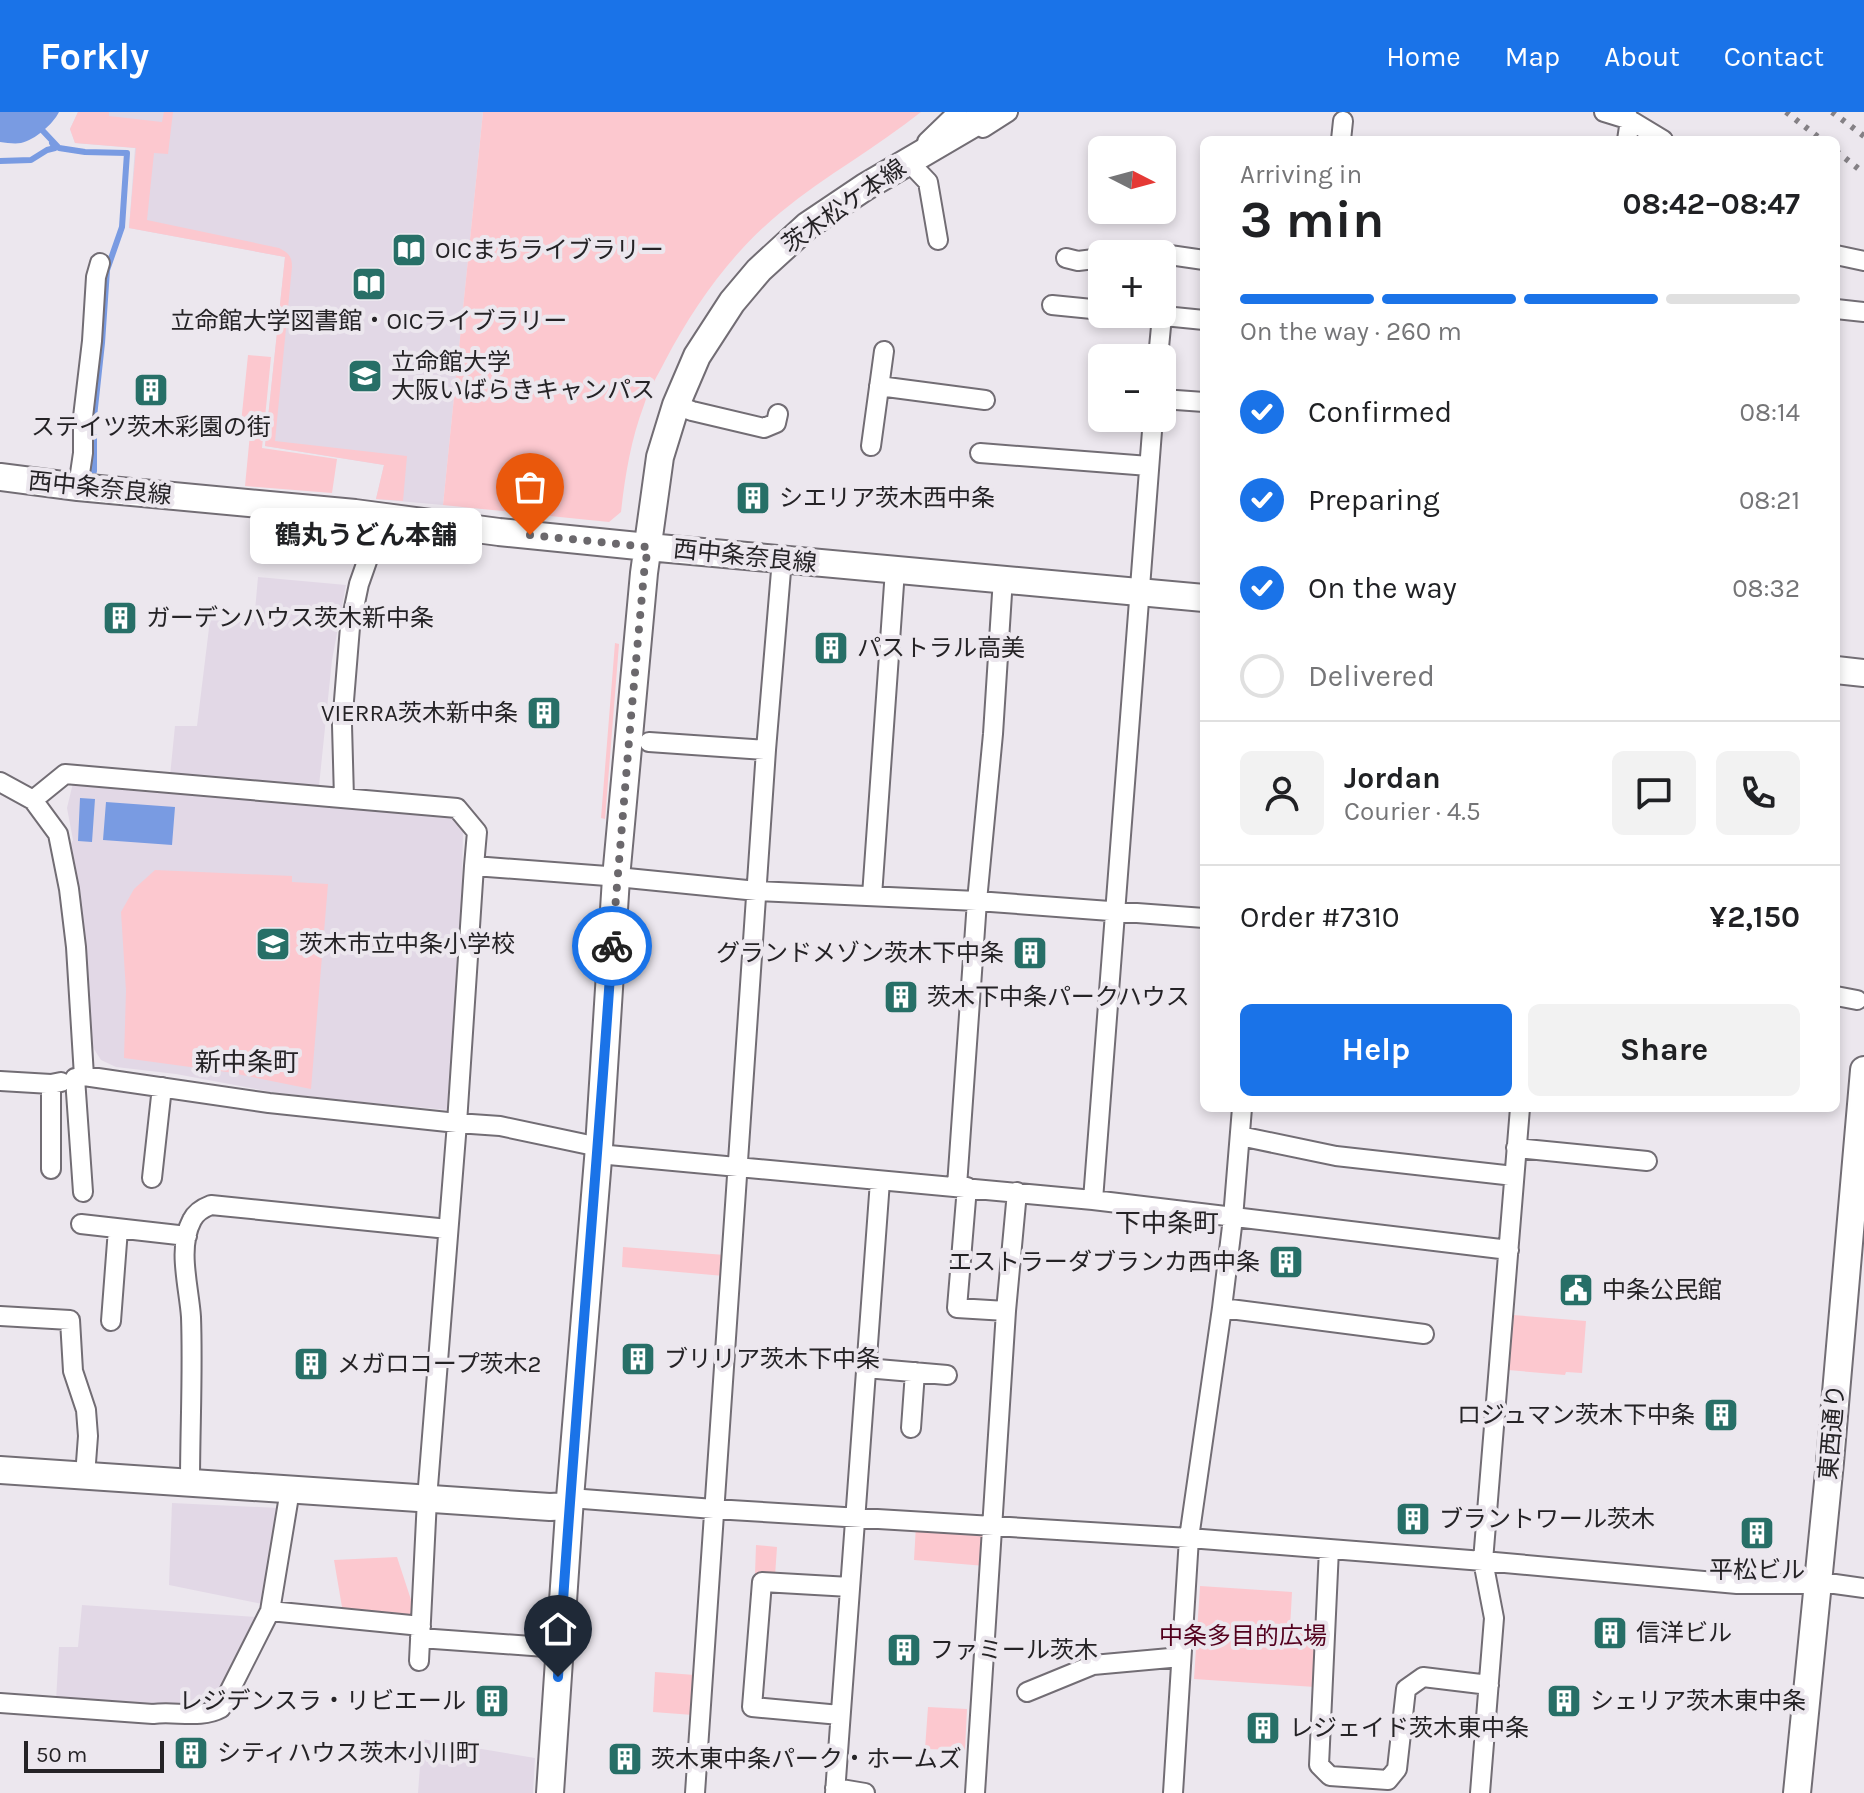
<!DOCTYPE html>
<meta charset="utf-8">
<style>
body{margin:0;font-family:Karla,"Noto Sans JP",sans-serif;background:#f2f2f2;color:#202124;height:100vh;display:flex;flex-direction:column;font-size:30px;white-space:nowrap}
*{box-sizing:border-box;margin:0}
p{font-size:26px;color:#757577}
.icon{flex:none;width:44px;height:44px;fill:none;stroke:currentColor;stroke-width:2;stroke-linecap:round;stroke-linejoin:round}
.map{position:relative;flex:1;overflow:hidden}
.panel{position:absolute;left:1200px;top:24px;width:640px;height:976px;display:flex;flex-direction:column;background:#fff;border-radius:12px;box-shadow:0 4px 12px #0003}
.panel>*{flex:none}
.needle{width:52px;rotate:96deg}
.controls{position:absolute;left:1088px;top:24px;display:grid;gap:16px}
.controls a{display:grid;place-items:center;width:88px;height:88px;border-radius:12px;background:#fff;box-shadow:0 4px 12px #0003;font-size:40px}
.scale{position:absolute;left:24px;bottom:20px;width:140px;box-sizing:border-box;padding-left:8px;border:4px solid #252326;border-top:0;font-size:22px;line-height:28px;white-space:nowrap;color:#252326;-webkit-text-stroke:6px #ece7ee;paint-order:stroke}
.pin{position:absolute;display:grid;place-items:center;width:68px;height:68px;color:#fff;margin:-82px -34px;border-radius:50% 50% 50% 0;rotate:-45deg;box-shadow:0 0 8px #0007}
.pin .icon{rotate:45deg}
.courier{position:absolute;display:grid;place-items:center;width:80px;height:80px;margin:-40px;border:6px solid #1a73e8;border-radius:50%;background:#fff;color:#222;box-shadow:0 2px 10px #0007}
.bubble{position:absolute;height:56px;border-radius:12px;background:#fff;box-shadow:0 4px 12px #0003;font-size:26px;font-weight:700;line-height:56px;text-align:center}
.head em{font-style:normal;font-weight:700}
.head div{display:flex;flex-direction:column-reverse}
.head{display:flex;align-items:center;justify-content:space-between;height:136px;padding:0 40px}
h1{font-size:52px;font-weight:700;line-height:60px}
.bar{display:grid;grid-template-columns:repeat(4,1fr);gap:12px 8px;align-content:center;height:96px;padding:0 40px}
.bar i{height:10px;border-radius:6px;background:#e0e0e0}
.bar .on{background:#1a73e8}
.bar p{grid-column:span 4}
.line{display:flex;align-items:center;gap:20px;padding:0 40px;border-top:2px solid #e0e0e0}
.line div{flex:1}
.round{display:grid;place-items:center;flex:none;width:84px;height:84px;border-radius:12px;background:#f2f2f2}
ol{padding:0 40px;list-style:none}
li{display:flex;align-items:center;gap:24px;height:88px}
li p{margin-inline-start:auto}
li .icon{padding:8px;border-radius:50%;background:#1a73e8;color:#fff;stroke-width:4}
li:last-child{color:#757577}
li i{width:44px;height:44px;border:4px solid #e0e0e0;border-radius:50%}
.button{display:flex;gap:16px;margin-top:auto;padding:16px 40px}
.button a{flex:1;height:92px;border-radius:12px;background:#1a73e8;color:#fff;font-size:32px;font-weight:700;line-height:92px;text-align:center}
.button a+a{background:#f2f2f2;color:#202124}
header{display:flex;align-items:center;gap:48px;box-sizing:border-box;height:112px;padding:0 40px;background:#1a73e8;color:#fff}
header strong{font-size:38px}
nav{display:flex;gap:44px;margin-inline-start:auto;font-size:28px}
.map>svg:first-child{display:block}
.built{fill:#e2d8e6}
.green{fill:#fcc8cf}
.water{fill:#799be2}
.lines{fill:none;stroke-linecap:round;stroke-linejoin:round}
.stream{stroke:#799be2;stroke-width:6}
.street-casing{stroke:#726d74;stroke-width:22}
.secondary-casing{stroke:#726d74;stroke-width:30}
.street{stroke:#fff;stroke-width:18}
.secondary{stroke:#fff;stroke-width:26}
.rail{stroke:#848085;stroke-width:6;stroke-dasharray:4 8;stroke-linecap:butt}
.done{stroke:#6b686c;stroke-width:8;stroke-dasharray:0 14.4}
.route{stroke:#1a73e8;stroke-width:10}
.labels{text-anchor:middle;stroke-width:8;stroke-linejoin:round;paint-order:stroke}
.street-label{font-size:24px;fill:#252326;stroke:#ece7ee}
.poi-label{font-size:24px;fill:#252326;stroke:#ece7ee;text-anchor:start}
.park-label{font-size:24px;fill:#53001d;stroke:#ece7ee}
.neighbourhood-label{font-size:26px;fill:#252326;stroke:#ece7ee}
</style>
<header>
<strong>Forkly</strong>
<nav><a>Home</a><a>Map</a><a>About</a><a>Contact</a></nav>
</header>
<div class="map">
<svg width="1864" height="1681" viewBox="0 0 1864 1681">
<rect width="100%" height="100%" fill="#ece7ee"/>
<path class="built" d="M 78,0 L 483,0 L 443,393 L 376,387 L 384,353 L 265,334 L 285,145 L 129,116 L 135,36 L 75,31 L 70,17 Z
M 258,465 L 346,473 L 332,548 L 319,674 L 170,664 L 175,614 L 197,614 L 210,508 L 254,510 Z
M 73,671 L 452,701 L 463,720 L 462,768 L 470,769 L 454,990 L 448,998 L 341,988 L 272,980 L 176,962 L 116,955 L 101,948 L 92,934 L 88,921 L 66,740 L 73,728 L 67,696 Z
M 172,1391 L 279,1396 L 262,1492 L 169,1473 Z
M 82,1493 L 257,1505 L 221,1585 L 209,1595 L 56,1589 L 59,1535 L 78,1535 Z
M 422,1627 L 535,1646 L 533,1681 L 418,1681 Z"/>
<path class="green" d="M 78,0 L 109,0 L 109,4 L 162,10 L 164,0 L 173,0 L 168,42 L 154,41 L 147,108 L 279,136 C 289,141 292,145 292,155 L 275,329 L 407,344 L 403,389 L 376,387 L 384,353 L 265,334 L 285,145 L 129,116 L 136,36 L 75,31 L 70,17 Z
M 483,0 L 921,0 C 876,36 826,63 781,100 C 732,140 695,192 665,249 C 658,263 649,277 644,293 C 631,327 625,364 621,400 L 609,410 L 443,393 Z
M 248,243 L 271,245 L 262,336 L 337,347 L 332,381 L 245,374 L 250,322 L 240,321 Z
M 615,531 L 619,532 L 605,707 L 601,706 Z
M 155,758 L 292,764 L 292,770 L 328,772 L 311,977 L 227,960 L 124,946 L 126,879 L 121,800 L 134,777 Z
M 623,1135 L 725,1143 L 724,1164 L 622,1155 Z
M 1513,1203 L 1586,1209 L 1582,1261 L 1566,1260 L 1565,1263 L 1508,1258 Z
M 916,1413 L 987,1419 L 985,1454 L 914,1448 Z
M 756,1433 L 777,1435 L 775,1464 L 755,1462 Z
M 397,1445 L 416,1503 L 410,1507 L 343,1501 L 334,1448 Z
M 1200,1474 L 1292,1480 L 1290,1517 L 1318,1518 L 1315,1575 L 1194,1567 Z
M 655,1560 L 695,1563 L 693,1603 L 653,1600 Z
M 928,1595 L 967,1597 L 965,1638 L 925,1637 Z"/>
<path class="water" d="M 0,0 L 59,0 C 53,12 35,28 21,31 C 15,32 7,31 0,30 Z
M 80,686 L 95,687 L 92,730 L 78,729 Z
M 106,690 L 175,695 L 172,733 L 103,728 Z"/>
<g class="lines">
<path class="stream" d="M 43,19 L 59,36 L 85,40 L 127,41 L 122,115 L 107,158 L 102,231 L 94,305 L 94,359
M 0,49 L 31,48 L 47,38 L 55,36 L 52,31"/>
<g class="street-casing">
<path id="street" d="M 1604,0 L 1630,8 L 1663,28
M 1625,0 L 1630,8 L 1627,28
M 983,16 L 1008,0
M 1341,28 L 1343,9
M 927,30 L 958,0
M 908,49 L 928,70 L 938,128
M 1130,142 L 1149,140 L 1204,148
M 1836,143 L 1864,149
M 1066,146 L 1078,149 L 1102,146
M 1052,193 L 1102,198
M 1836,197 L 1864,200
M 1144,202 L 1204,208
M 1158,246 L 1162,204
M 879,274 L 985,288
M 1162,287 L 1204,290
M 676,293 L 692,299 L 764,316 L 776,311 L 778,302
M 871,334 L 884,239
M 980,341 L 1149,354
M 78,375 L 83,341 L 83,305 L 92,229 L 96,165 L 100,151
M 649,630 L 766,638
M 0,670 L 33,688 L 58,722 L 69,777 L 76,835 L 84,964 L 269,991 L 457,1011 L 500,1014 L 599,1035
M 344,686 L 342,613 L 350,515 L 359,472 L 378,418 L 380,404
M 33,688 L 65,662 L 457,696 L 477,720 L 474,754 L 607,764 L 757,779 L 977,789 L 1204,806
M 872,784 L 895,458
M 1836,884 L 1857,888
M 75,966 L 83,1080
M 0,969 L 51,972 L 61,970
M 51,972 L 51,1057
M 1240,1024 L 1336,1044 L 1514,1064
M 1516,1036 L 1647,1049
M 598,1042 L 1093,1088 L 1509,1138
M 152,1066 L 162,975
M 957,1074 L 977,789 L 993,622 L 1003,466
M 967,1075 L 957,1196 L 1006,1199
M 1093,1088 L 1153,306
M 81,1112 L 187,1124
M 1222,1196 L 1424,1222
M 0,1204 L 70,1208 L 73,1259 L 86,1298 L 88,1324 L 85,1364
M 111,1209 L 118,1117
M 866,1256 L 947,1263
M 911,1316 L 915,1260
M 190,1371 C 190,1316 193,1260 191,1205 C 189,1175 177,1136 192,1108 C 196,1100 203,1096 211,1093 L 448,1117
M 570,1386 L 714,1397 L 1189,1426 L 1483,1449 L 1737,1472 L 1835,1472 L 1864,1476
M 1329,1437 L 1319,1653 L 1330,1664 L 1388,1668 L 1397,1657 L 1406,1577 L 1423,1565 L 1489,1573
M 270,1499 L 421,1514
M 420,1526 L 559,1536
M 419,1549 L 427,1387 L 457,1011 L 474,754
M 1027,1580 L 1093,1553 L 1181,1545
M 0,1591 L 153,1602 C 175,1599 201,1607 221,1596 L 270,1499 L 290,1378
M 840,1603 L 752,1595 L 762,1470 L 850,1475
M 835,1676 L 865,1681
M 695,1681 L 766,638 L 782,447
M 835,1681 L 880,1069
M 975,1681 L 1006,1199 L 1017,1080
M 1173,1681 L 1189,1426 L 1222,1196 L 1233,1106 L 1242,996
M 1480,1681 L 1494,1506 L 1483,1449 L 1520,996"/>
</g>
<g class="secondary-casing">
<path id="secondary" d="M 0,365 L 78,375 L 355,401 L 499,420 L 648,435 L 1204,486
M 1836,558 L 1864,561
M 0,1358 L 550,1395 L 569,1394
M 550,1681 L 570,1386 L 599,1035 L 616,766 L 644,461 L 660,345 L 676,293 L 697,244 L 732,190 L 759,158 L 807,114 L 865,75 L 976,10 L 989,0
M 1797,1681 L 1830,1350 L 1864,958"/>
</g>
<use href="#street" class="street"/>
<use href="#secondary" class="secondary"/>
<path class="rail" d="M 1786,0 L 1822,28
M 1832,0 L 1864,24
M 1836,39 L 1864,61"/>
</g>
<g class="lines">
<path class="done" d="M 530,423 L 648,435 L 644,461 L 631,605 L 612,834"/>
<path class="route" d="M 558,1565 C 573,1321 596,1078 612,834"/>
</g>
<defs>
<g id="library-square" transform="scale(1.8)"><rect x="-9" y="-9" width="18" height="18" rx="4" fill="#276f67" stroke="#ece7ee"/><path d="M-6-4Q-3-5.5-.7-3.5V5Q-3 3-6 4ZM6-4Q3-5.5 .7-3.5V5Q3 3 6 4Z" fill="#fff"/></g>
<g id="university-square" transform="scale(1.8)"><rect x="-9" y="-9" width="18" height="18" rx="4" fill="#276f67" stroke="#ece7ee"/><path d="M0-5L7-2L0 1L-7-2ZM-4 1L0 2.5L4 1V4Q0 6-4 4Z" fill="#fff"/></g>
<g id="building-square" transform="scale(1.8)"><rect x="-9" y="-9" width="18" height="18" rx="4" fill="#276f67" stroke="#ece7ee"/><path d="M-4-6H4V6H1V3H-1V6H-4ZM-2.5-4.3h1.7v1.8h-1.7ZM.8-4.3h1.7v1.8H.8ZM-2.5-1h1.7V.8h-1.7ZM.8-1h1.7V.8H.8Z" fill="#fff"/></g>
<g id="school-square" transform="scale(1.8)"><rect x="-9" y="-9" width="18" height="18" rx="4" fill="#276f67" stroke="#ece7ee"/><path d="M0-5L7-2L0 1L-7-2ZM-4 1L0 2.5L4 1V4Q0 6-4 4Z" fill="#fff"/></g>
<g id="civic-square" transform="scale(1.8)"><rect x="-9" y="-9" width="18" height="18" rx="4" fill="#276f67" stroke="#ece7ee"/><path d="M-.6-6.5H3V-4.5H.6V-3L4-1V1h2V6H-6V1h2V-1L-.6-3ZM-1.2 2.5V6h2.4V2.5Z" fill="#fff"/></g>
</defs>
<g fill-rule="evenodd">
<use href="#library-square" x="409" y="138"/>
<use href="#library-square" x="369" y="172"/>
<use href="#university-square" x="365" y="264"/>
<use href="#building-square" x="151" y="278"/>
<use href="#building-square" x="753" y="386"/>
<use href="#building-square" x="120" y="506"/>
<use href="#building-square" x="831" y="536"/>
<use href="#building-square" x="544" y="601"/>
<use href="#school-square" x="273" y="832"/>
<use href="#building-square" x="1030" y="841"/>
<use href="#building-square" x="901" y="885"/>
<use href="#building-square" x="1286" y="1150"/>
<use href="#civic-square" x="1576" y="1178"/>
<use href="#building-square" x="638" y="1247"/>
<use href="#building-square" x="311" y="1252"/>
<use href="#building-square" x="1721" y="1303"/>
<use href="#building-square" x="1413" y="1407"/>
<use href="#building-square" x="1757" y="1421"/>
<use href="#building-square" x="1610" y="1521"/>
<use href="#building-square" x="904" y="1538"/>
<use href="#building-square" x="492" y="1589"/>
<use href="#building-square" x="1564" y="1589"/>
<use href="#building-square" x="1263" y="1616"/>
<use href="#building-square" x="191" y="1641"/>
<use href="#building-square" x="625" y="1647"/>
</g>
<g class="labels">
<g class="street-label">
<text transform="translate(844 94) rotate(-35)" y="8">茨木松ケ本線</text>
<text transform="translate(100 376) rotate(6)" y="8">西中条奈良線</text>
<text transform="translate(745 444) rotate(6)" y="8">西中条奈良線</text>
<text transform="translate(1832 1320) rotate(-85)" y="8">東西通り</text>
</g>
<g class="poi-label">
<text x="435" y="146">OICまちライブラリー</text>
<text x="369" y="217" text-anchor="middle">立命館大学図書館・OICライブラリー</text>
<text x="391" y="258">立命館大学<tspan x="391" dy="28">大阪いばらきキャンパス</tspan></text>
<text x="151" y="323" text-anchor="middle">ステイツ茨木彩園の街</text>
<text x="779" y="394">シエリア茨木西中条</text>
<text x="146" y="514">ガーデンハウス茨木新中条</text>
<text x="857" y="544">パストラル高美</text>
<text x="518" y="609" text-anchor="end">VIERRA茨木新中条</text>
<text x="299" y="840">茨木市立中条小学校</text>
<text x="1004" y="849" text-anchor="end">グランドメゾン茨木下中条</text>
<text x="927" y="893">茨木下中条パークハウス</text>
<text x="1260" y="1158" text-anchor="end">エストラーダブランカ西中条</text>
<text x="1602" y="1186">中条公民館</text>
<text x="664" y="1255">ブリリア茨木下中条</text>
<text x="337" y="1260">メガロコープ茨木2</text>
<text x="1695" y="1311" text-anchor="end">ロジュマン茨木下中条</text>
<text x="1439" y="1415">ブラントワール茨木</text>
<text x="1757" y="1466" text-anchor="middle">平松ビル</text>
<text x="1636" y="1529">信洋ビル</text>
<text x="930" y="1546">ファミール茨木</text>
<text x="466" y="1597" text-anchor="end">レジデンスラ・リビエール</text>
<text x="1590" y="1597">シェリア茨木東中条</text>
<text x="1289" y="1624">レジェイド茨木東中条</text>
<text x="217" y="1649">シティハウス茨木小川町</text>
<text x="651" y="1655">茨木東中条パーク・ホームズ</text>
</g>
<g class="park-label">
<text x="1243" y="1532">中条多目的広場</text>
</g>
<g class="neighbourhood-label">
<text x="247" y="959">新中条町</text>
<text x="1167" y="1120">下中条町</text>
</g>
</g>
</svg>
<div class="controls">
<a><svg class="needle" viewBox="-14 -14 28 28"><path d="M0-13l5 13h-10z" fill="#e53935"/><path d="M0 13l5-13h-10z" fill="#757577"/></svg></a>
<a>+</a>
<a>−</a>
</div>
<div class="scale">50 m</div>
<div class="pin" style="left:530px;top:423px;background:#ea580c"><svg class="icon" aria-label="bag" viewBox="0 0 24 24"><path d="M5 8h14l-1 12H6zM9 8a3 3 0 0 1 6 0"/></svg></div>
<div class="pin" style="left:558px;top:1565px;background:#1f2937"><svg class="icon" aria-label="home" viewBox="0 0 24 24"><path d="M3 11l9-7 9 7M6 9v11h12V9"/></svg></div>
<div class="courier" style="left:612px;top:834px"><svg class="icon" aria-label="bike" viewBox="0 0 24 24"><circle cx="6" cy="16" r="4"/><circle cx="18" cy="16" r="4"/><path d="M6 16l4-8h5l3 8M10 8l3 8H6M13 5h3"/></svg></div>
<div class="bubble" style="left:250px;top:396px;width:232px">鶴丸うどん本舗</div>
<section class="panel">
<div class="head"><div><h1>3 min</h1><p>Arriving in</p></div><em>08:42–08:47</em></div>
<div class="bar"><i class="on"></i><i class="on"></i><i class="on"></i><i></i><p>On the way · 260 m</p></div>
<ol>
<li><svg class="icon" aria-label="check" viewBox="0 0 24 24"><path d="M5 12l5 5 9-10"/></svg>Confirmed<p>08:14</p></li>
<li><svg class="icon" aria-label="check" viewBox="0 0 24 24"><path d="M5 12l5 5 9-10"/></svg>Preparing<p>08:21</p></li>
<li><svg class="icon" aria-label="check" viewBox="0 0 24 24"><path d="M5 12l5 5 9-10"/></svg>On the way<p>08:32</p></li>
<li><i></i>Delivered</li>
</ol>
<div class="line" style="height:144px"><a class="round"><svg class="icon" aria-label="person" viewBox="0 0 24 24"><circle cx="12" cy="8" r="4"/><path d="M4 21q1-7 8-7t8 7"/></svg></a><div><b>Jordan</b><p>Courier · 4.5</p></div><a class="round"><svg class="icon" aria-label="chat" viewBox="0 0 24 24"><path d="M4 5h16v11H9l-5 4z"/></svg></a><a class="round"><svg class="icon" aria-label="phone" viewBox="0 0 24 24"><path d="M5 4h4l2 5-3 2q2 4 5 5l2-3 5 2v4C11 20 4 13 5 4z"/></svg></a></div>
<div class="line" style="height:104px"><div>Order #7310</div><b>¥2,150</b></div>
<div class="button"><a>Help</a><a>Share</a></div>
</section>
</div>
